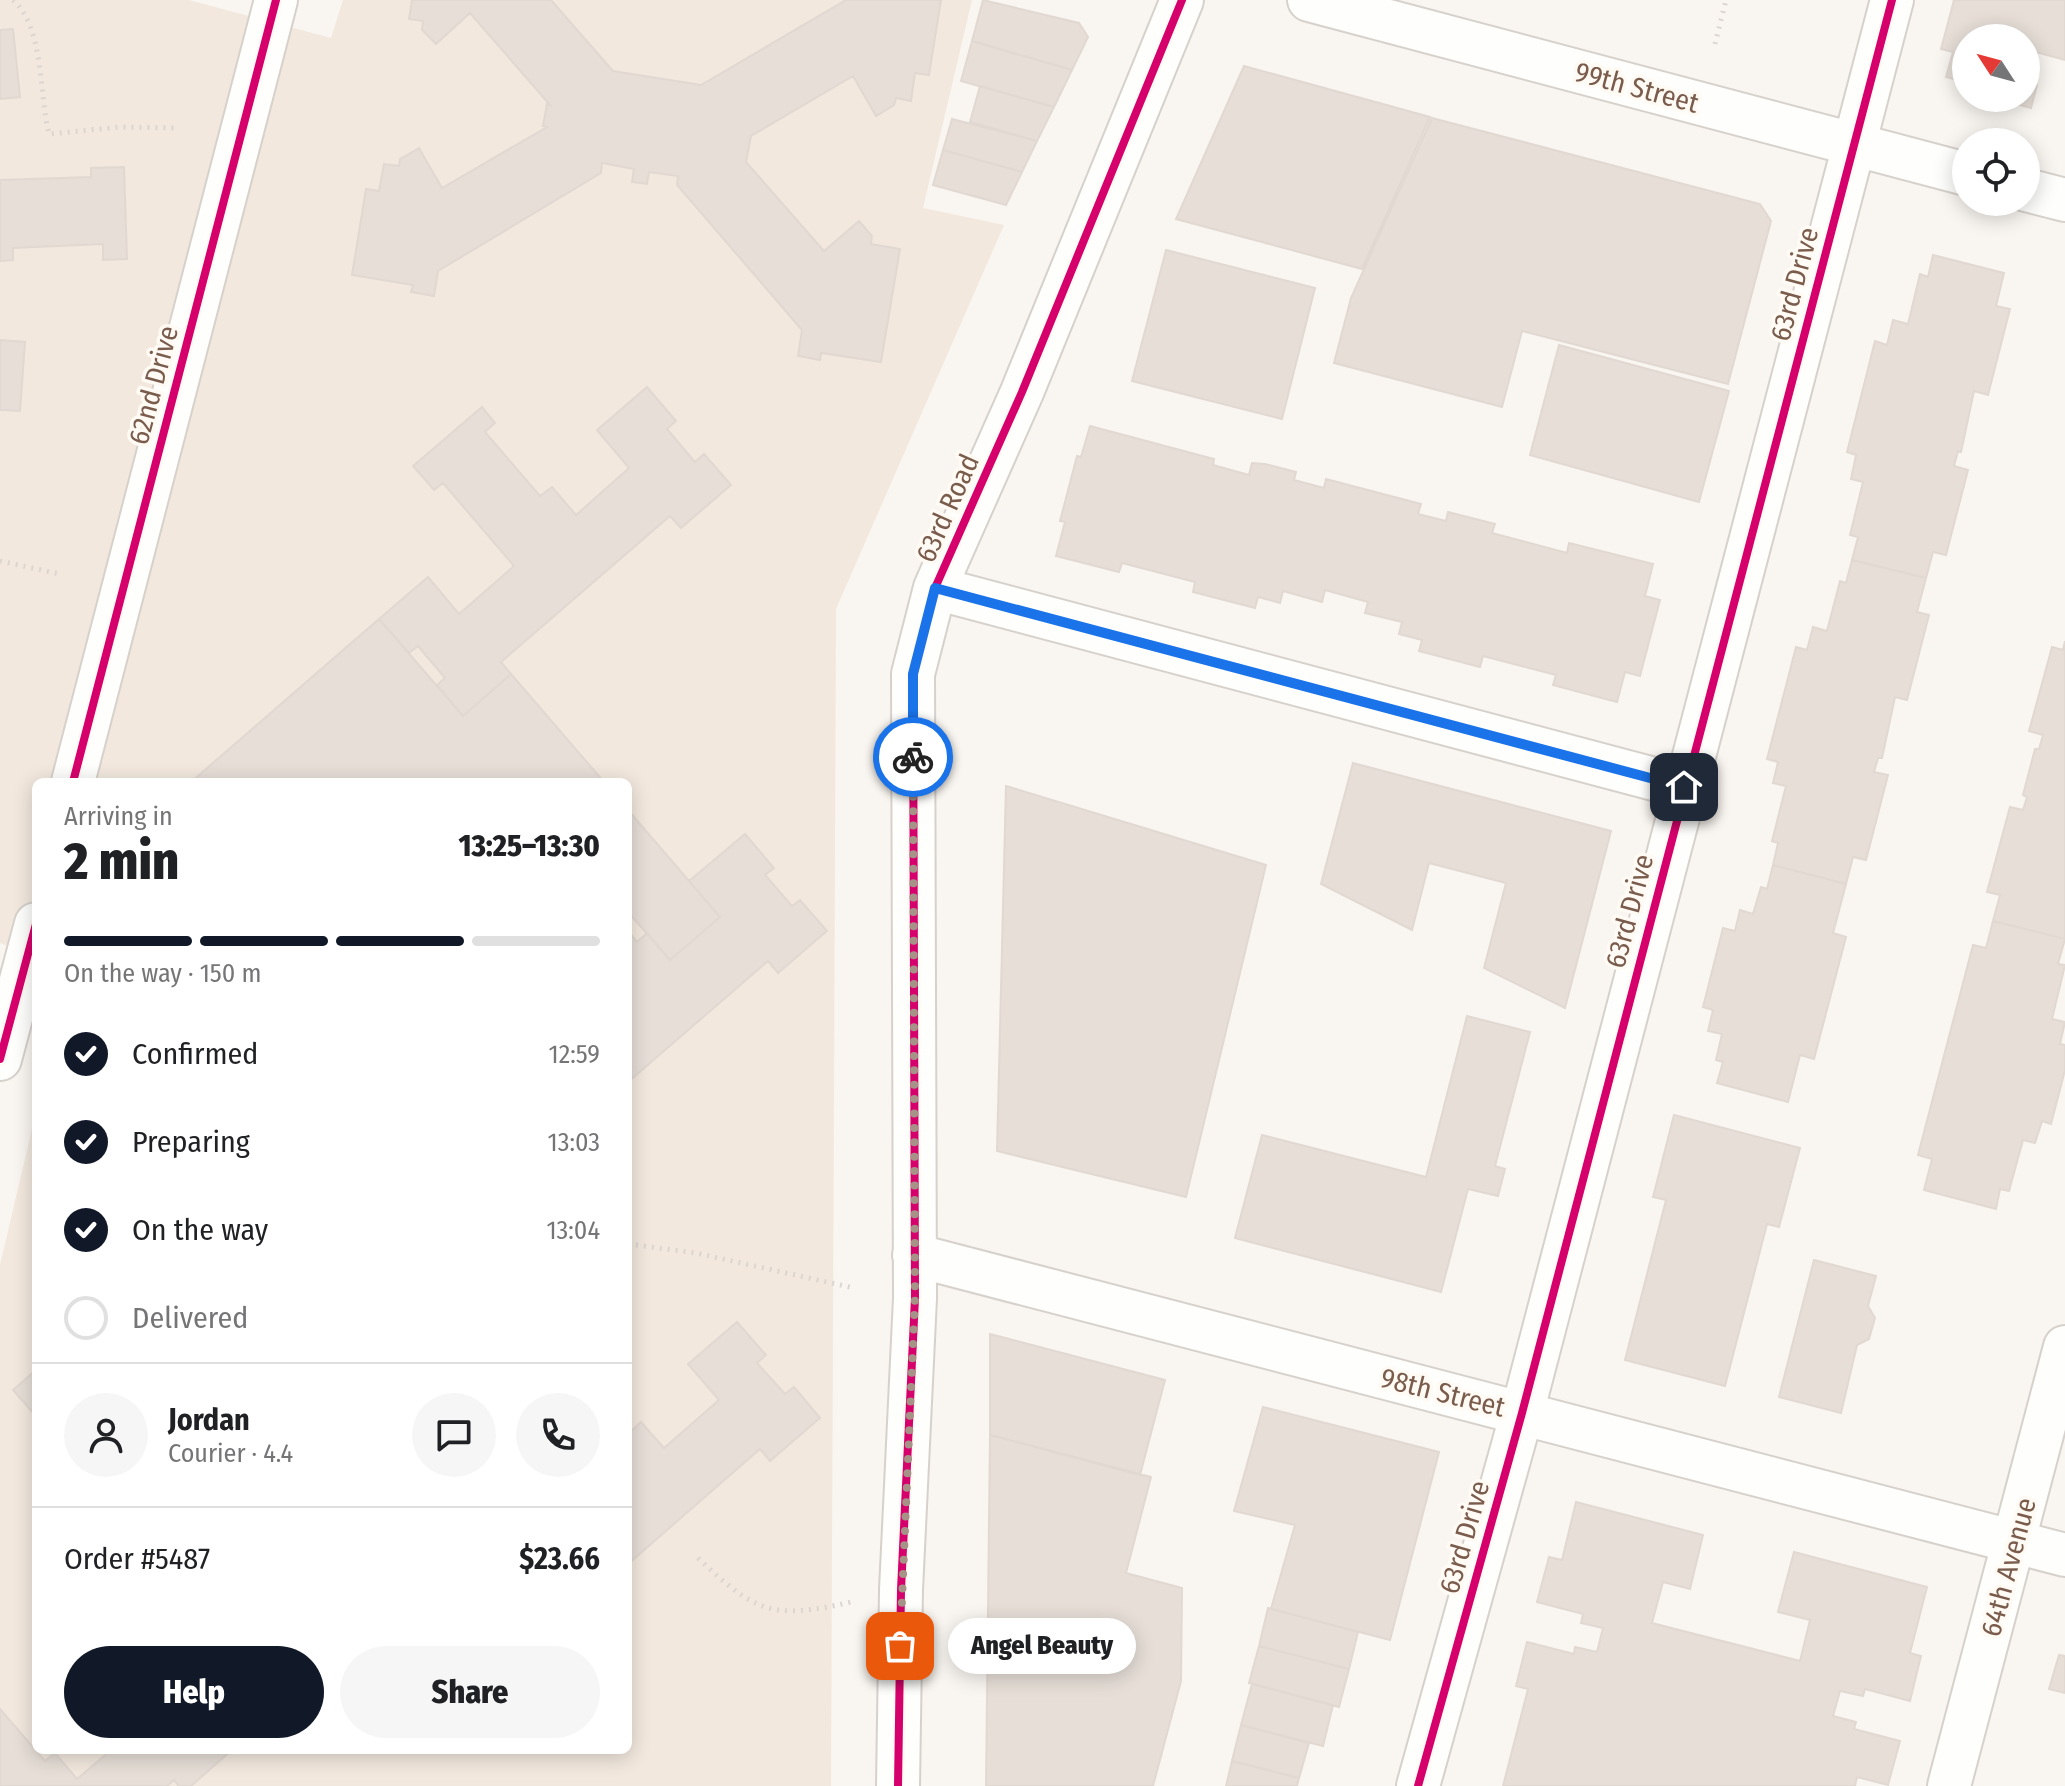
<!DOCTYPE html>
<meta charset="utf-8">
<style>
body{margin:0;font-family:"Fira Sans Condensed",sans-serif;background:#f6f6f6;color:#202124;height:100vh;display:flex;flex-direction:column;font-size:30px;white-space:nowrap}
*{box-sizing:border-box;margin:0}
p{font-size:26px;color:#757577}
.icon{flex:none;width:44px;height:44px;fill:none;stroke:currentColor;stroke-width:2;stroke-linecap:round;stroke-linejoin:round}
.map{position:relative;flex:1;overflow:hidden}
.details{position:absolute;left:32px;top:778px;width:600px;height:976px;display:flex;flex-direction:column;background:#fff;border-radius:12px;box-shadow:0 4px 20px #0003}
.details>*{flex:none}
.needle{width:52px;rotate:306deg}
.controls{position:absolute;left:1952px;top:24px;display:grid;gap:16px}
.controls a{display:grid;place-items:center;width:88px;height:88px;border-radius:50%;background:#fff;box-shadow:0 4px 20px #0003;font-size:40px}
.pin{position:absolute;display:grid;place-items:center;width:68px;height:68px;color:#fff;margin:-34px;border-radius:16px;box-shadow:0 4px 12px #0006}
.courier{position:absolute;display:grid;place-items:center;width:80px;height:80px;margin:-40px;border:6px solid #1a73e8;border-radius:50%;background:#fff;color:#222;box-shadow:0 2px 10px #0007}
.bubble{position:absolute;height:56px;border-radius:28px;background:#fff;box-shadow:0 4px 20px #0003;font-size:26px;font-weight:800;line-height:56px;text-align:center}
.summary em{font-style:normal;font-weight:800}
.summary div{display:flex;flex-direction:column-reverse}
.summary{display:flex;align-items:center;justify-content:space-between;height:136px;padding:0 32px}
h1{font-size:52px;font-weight:800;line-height:60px}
.bar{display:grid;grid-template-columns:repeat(4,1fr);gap:12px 8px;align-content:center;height:96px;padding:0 32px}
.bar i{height:10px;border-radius:6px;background:#e0e0e0}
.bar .active{background:#111827}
.bar p{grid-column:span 4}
.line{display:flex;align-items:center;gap:20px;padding:0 32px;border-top:2px solid #e0e0e0}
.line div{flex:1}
.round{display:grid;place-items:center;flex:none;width:84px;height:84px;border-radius:42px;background:#f6f6f6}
ol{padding:0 32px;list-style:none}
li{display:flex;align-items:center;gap:24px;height:88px}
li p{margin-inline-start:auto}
li .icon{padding:8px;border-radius:50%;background:#111827;color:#fff;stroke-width:4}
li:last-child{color:#757577}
li i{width:44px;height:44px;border:4px solid #e0e0e0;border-radius:50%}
.primary-button{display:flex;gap:16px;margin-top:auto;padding:16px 32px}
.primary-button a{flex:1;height:92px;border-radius:48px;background:#111827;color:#fff;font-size:32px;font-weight:800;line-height:92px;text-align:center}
.primary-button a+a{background:#f6f6f6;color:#202124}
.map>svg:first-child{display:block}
.residential{fill:#f2e8de}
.building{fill:#e6ded7;stroke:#e2d8d2;stroke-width:2}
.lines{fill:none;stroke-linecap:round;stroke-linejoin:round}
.minor-casing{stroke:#d7d1cb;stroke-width:46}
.path{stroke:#dcd5d0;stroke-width:5;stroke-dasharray:2 6;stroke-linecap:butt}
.minor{stroke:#fefefd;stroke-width:42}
.cycleway-casing{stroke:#fffaf3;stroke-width:13}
.cycleway{stroke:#d6006c;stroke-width:8}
.done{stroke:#a69286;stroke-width:8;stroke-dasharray:0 14.4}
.route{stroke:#1a73e8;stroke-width:10}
.labels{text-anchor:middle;stroke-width:7;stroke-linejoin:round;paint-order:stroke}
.street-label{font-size:28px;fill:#7a5c4d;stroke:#fffaf3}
</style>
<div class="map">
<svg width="2065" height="1786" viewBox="0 0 2065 1786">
<rect width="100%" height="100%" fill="#f9f5f0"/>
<path class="residential" d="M 0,0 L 189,0 L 331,38 L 343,0 L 972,0 L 923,208 L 1004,225 L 836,609 L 831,1786 L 0,1786 L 0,1265 L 36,1112 L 36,1750 L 628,1750 L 628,782 L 36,782 L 36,957 L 0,943 Z"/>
<path class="building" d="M 412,0 L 551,0 L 613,71 L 701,85 L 846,0 L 941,0 L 929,75 L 915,73 L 911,101 L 896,98 L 894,105 L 876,116 L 853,76 L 751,136 L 746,162 L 824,251 L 859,221 L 872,236 L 871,244 L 900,249 L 881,362 L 821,353 L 820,360 L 798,356 L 802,330 L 677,185 L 678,176 L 649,172 L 647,184 L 632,182 L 634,169 L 602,163 L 601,173 L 438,271 L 434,296 L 411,292 L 413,285 L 352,275 L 366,189 L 379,191 L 384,164 L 399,166 L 400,159 L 419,148 L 442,188 L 547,127 L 543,126 L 547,104 L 550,105 L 470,13 L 436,44 L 422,30 L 423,21 L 409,19 Z
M 983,0 L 1079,23 L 1088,37 L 1072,70 L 972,41 Z
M 1954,0 L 2065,0 L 2065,60 L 2032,51 L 2026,76 L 2026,38 L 1966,38 L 1966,82 L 1946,77 L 1953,52 L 1941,49 Z
M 13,29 L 20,97 L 0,99 L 0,30 Z
M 972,41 L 1072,70 L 1054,107 L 961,81 Z
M 1244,66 L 1430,117 L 1362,269 L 1176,219 Z
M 2026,82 L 2037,85 L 2031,108 L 1994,98 L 2026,98 Z
M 980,86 L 1054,107 L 1037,141 L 970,122 Z
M 1432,118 L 1760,204 L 1771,221 L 1728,384 L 1522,331 L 1502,407 L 1334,363 L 1351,298 Z
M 952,119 L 1037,141 L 1022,172 L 943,150 Z
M 943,150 L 1022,172 L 1006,205 L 933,185 Z
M 124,167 L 127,259 L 103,260 L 103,244 L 13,248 L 13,260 L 0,261 L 0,180 L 91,177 L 91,168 Z
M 1166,250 L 1315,288 L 1282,419 L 1132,381 Z
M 1933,255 L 2004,273 L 1996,306 L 2010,309 L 1988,395 L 1974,391 L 1961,452 L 1958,451 L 1954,466 L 1968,470 L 1946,555 L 1933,552 L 1926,578 L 1852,560 L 1858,537 L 1850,535 L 1863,482 L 1851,479 L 1856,455 L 1847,452 L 1875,341 L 1887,345 L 1893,320 L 1908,324 L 1920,274 L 1928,277 Z
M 0,340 L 25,342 L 20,411 L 0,410 Z
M 1559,345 L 1729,391 L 1699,502 L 1530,455 Z
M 647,387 L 676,421 L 667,429 L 695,462 L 704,454 L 731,485 L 681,528 L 670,516 L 501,662 L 511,674 L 463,716 L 437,685 L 445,678 L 418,646 L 409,653 L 379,619 L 428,577 L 459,614 L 514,566 L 443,483 L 434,490 L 413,466 L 482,407 L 495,423 L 485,432 L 540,496 L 552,487 L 576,515 L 629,468 L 597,430 Z
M 1090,426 L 1214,459 L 1213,465 L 1249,475 L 1252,463 L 1265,464 L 1296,472 L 1294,480 L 1324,488 L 1326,479 L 1421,504 L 1418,514 L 1446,521 L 1448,512 L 1495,524 L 1492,533 L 1567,553 L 1569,543 L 1653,564 L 1645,596 L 1660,600 L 1640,676 L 1625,672 L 1617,702 L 1553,685 L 1556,675 L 1483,656 L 1480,667 L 1419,651 L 1422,640 L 1399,634 L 1402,622 L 1365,613 L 1368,602 L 1325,590 L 1322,602 L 1283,591 L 1280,603 L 1258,597 L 1255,608 L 1193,592 L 1195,582 L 1122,563 L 1119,572 L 1056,556 L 1065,522 L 1060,521 L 1077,456 L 1081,457 Z
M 1852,560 L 1926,578 L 1917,612 L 1929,615 L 1907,700 L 1895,697 L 1882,758 L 1878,758 L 1874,772 L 1888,775 L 1866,860 L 1853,857 L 1846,884 L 1773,865 L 1778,843 L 1772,841 L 1786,786 L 1773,783 L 1778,762 L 1767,759 L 1796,647 L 1807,650 L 1813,627 L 1827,631 L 1840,581 L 1846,583 Z
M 379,619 L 463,716 L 511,674 L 604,782 L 191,782 Z
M 2065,641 L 2065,939 L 1993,921 L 2000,895 L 1987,892 L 2010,807 L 2023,810 L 2027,797 L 2023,795 L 2035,749 L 2039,749 L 2043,735 L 2029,731 L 2052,647 L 2063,650 Z
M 1353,763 L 1611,831 L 1565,1008 L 1484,968 L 1506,883 L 1429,863 L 1412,930 L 1321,884 Z
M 1006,786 L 1266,865 L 1186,1197 L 997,1151 Z
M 628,810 L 720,917 L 670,960 L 628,912 Z
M 745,834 L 774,868 L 765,875 L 792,906 L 800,900 L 827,931 L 778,973 L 768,961 L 628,1082 L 628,931 L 637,942 L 647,933 L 670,960 L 720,917 L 689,881 Z
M 1773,865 L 1846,884 L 1833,933 L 1846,937 L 1814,1059 L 1800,1055 L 1788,1102 L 1717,1083 L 1723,1062 L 1716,1060 L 1722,1034 L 1708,1031 L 1713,1010 L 1703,1007 L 1723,928 L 1735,931 L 1740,910 L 1753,914 L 1761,887 L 1767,889 Z
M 1993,921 L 2065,939 L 2058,964 L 2065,965 L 2052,1019 L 2065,1022 L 2060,1044 L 2065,1045 L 2065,1070 L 2051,1124 L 2042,1121 L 2035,1143 L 2023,1140 L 2009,1191 L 2000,1189 L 1996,1209 L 1924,1190 L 1932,1159 L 1918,1155 L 1973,945 L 1986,948 Z
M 1467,1016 L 1530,1032 L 1495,1166 L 1505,1169 L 1498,1196 L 1468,1189 L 1441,1292 L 1235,1238 L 1262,1135 L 1426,1177 Z
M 1674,1115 L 1800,1148 L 1779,1227 L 1767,1224 L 1725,1386 L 1625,1360 L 1666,1200 L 1653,1197 Z
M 1814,1260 L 1876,1276 L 1868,1306 L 1875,1318 L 1869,1339 L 1857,1345 L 1841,1413 L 1779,1397 Z
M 737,1322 L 766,1355 L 757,1363 L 785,1394 L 794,1387 L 820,1418 L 770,1461 L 760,1449 L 628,1564 L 628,1426 L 632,1430 L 641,1422 L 664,1448 L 719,1400 L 688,1364 Z
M 990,1334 L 1165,1380 L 1140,1475 L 990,1435 Z
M 36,1370 L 36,1416 L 13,1390 Z
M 1263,1407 L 1439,1452 L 1390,1640 L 1271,1609 L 1295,1525 L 1234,1511 Z
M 990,1435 L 1151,1477 L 1126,1573 L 1182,1588 L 1181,1681 L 1153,1786 L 986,1786 Z
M 1576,1502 L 1703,1535 L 1690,1589 L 1663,1582 L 1652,1623 L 1800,1661 L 1810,1620 L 1778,1612 L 1794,1552 L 1927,1587 L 1910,1653 L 1921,1656 L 1910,1701 L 1865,1689 L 1863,1696 L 1840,1691 L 1833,1716 L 1856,1722 L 1854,1729 L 1900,1741 L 1888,1785 L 1857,1777 L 1855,1786 L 1503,1786 L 1528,1689 L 1516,1686 L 1527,1642 L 1574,1654 L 1575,1647 L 1597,1652 L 1603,1628 L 1581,1623 L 1583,1614 L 1537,1602 L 1549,1557 L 1562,1560 Z
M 1268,1608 L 1358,1632 L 1349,1669 L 1259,1646 Z
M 1259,1646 L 1349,1669 L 1339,1707 L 1249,1683 Z
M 2059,1655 L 2065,1656 L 2065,1693 L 2049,1689 Z
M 1252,1684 L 1333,1705 L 1323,1746 L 1241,1725 Z
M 0,1709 L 45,1761 L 55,1753 L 77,1779 L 111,1750 L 232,1750 L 191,1786 L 179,1786 L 174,1780 L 167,1786 L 0,1786 Z
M 1241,1725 L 1309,1743 L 1299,1778 L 1232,1761 Z
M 1232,1761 L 1299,1778 L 1297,1786 L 1226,1786 Z"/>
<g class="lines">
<g class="minor-casing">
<path id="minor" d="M 1309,0 L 1966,174
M 2026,190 L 2065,200
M 935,588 L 1684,787
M 73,782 L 276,0
M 0,1059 L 36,924
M 914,1255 L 2065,1555
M 898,1786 L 901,1590 L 915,1298 L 913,674 L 935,588 L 1022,392 L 1182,0
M 1418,1786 L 1522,1413 L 1892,0
M 1949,1786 L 2065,1347"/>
</g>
<path class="path" d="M 13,0 C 44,27 39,94 49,134 L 120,127 L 176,128
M 1715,44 L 1726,0
M 0,561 L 60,574
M 628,1244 L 696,1253 L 854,1288
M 698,1558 C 756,1613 772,1620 851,1602"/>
<use href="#minor" class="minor"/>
<g class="cycleway-casing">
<path id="cycleway" d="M 73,782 L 276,0
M 0,1059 L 36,924
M 898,1786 L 901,1590 L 915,1298 L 913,674 L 935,588 L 1022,392 L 1182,0
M 1418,1786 L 1522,1413 L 1892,0"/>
</g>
<use href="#cycleway" class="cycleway"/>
</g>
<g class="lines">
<path class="done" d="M 900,1646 L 915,1298 L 913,757"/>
<path class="route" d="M 913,757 L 913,674 L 935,588 L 1684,787"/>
</g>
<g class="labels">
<g class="street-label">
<text transform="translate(1637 87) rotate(15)" y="10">99th Street</text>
<text transform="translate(1794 284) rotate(-75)" y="10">63rd Drive</text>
<text transform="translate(153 385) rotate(-75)" y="10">62nd Drive</text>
<text transform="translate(947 508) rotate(-66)" y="10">63rd Road</text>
<text transform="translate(1629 911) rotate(-75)" y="10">63rd Drive</text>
<text transform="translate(1443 1392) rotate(14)" y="10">98th Street</text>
<text transform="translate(1464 1537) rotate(-74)" y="10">63rd Drive</text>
<text transform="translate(2008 1567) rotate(-75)" y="10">64th Avenue</text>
</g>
</g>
</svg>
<div class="controls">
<a><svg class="needle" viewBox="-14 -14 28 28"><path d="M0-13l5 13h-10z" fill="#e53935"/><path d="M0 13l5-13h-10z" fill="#757577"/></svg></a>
<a><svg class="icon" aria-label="locate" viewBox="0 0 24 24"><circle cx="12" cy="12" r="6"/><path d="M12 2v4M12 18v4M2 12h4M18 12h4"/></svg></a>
</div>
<div class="pin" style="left:900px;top:1646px;background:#ea580c"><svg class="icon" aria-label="bag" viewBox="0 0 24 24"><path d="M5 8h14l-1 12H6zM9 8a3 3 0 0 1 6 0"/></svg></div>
<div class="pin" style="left:1684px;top:787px;background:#1f2937"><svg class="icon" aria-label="home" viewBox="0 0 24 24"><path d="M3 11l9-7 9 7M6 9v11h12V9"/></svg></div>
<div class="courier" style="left:913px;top:757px"><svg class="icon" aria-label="bike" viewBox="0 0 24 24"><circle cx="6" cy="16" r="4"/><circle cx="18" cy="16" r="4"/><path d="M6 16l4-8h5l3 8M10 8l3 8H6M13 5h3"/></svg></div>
<div class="bubble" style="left:948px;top:1618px;width:188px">Angel Beauty</div>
<section class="details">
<div class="summary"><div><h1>2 min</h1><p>Arriving in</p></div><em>13:25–13:30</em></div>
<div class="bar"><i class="active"></i><i class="active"></i><i class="active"></i><i></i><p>On the way · 150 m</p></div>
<ol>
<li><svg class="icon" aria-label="check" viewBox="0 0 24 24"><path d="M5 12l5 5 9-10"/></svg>Confirmed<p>12:59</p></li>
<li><svg class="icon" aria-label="check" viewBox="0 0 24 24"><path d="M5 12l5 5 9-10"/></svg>Preparing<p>13:03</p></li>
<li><svg class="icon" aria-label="check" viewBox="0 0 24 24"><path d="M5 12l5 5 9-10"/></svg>On the way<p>13:04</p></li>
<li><i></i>Delivered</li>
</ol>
<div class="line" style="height:144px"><a class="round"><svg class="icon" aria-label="person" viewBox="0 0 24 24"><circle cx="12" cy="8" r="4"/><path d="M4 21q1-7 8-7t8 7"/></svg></a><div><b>Jordan</b><p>Courier · 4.4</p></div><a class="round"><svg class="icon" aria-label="chat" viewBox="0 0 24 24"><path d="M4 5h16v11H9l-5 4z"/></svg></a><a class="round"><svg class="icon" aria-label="phone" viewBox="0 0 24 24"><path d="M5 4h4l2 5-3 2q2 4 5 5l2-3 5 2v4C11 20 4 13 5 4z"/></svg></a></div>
<div class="line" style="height:104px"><div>Order #5487</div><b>$23.66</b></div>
<div class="primary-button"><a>Help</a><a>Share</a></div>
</section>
</div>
